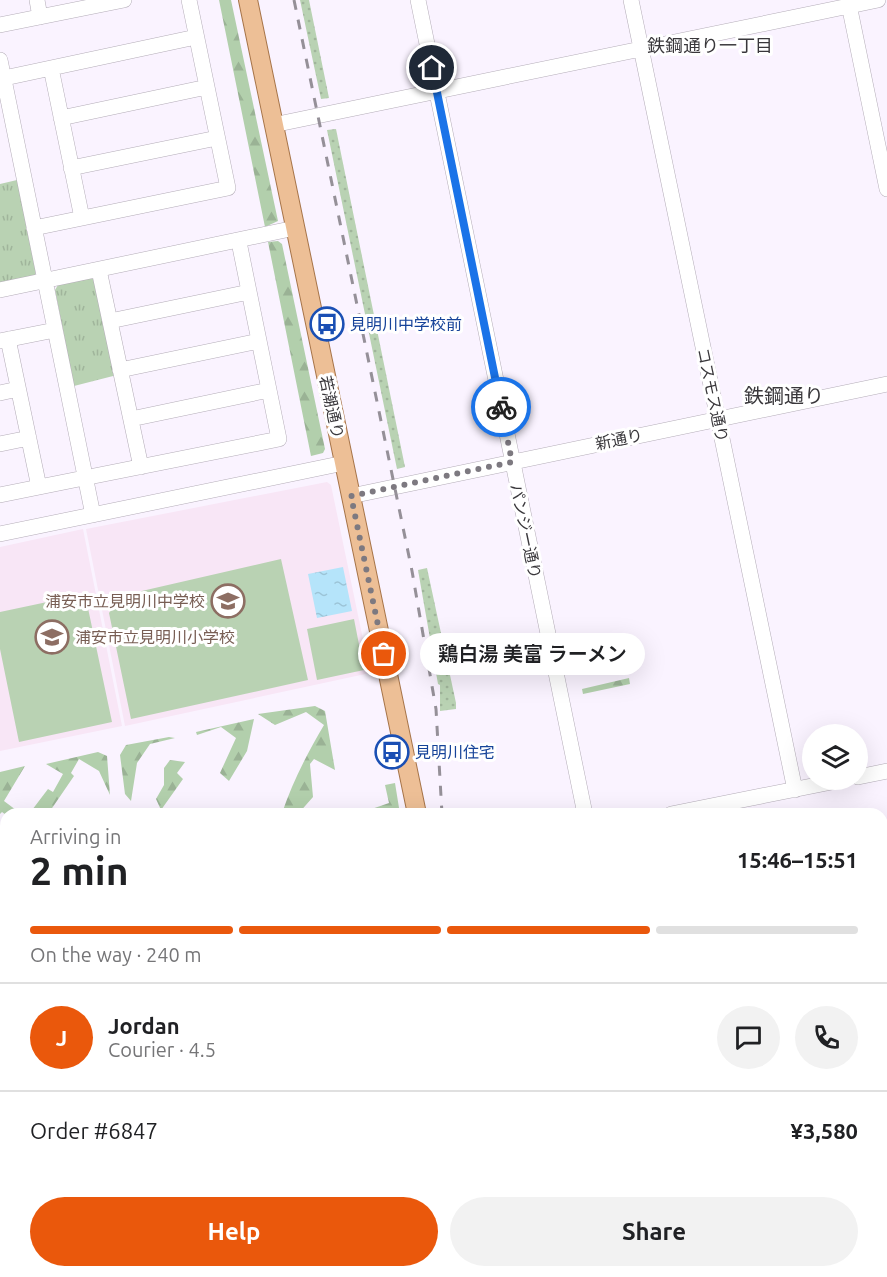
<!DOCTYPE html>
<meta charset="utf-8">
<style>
body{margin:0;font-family:Ubuntu,"Noto Sans JP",sans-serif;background:#f2f2f2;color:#202124;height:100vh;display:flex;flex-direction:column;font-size:22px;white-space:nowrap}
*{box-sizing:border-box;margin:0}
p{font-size:20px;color:#757577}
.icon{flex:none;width:33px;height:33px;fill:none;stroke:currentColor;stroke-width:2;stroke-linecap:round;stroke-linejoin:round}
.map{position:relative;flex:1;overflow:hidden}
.side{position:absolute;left:0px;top:808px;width:888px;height:470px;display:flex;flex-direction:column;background:#fff;border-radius:18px 18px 0 0;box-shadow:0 6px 24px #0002}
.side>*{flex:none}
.controls{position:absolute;left:802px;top:724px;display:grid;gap:12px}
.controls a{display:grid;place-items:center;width:66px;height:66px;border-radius:50%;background:#fff;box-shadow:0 6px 24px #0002;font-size:30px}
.pin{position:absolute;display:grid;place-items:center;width:51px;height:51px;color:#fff;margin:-26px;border:3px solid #fff;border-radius:50%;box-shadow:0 2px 6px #0007}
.courier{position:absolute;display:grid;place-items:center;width:60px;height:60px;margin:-30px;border:4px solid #1a73e8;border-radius:50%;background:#fff;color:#222;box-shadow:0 2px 8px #0007}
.bubble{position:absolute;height:42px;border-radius:21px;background:#fff;box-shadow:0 6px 24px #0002;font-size:20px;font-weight:600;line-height:42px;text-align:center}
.overview em{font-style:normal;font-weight:600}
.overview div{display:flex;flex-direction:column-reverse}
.overview{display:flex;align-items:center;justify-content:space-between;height:102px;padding:0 30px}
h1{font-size:39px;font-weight:600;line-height:45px}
.bar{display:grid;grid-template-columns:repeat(4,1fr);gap:9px 6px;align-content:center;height:72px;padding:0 30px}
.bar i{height:8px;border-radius:4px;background:#e0e0e0}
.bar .selected{background:#ea580c}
.bar p{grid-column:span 4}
.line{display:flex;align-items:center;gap:15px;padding:0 30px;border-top:2px solid #e0e0e0}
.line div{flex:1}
.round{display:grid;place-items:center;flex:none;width:63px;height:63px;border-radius:32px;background:#f2f2f2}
.button{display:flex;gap:12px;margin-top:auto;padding:12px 30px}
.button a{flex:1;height:69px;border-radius:36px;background:#ea580c;color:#fff;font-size:24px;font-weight:600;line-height:69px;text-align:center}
.button a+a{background:#f2f2f2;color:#202124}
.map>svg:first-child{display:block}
.education{fill:#f8e6f6}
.grass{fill:url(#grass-dots)}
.forest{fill:url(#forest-firs)}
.park{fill:url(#park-tufts)}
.pitch{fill:#b9d2b3}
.water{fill:url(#water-ripples)}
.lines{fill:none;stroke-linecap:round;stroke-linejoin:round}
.minor-casing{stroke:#b4adb8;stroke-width:16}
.major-casing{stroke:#a67449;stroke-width:20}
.minor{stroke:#fff;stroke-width:15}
.major{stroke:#edbf96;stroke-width:18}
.rail{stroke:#959098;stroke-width:3;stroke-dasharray:10 10;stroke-linecap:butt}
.done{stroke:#7d7980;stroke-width:6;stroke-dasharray:0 10.8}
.route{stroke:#1a73e8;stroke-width:8}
.labels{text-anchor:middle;stroke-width:6;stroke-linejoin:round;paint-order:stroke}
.transit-label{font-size:16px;fill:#164399;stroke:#fff;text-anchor:start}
.street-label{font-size:16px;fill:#39373b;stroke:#fff}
.education-label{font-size:16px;fill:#785e54;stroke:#fff;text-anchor:end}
.neighbourhood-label{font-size:18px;fill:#39373b;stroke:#fff}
.quarter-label{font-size:20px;fill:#39373b;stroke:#fff}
</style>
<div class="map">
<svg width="887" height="1277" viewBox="0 0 887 1277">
<defs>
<pattern id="grass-dots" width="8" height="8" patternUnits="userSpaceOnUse" patternTransform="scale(1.5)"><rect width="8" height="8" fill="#b9d2b3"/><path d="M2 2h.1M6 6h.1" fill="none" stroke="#a0b59b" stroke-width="1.8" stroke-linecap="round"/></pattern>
<pattern id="forest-firs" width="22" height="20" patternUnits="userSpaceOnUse" patternTransform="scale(1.5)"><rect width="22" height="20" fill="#b2cfac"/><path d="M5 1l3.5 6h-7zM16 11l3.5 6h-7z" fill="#9ab295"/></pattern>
<pattern id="park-tufts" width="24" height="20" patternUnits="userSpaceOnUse" patternTransform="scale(1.5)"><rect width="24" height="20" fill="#b9d2b3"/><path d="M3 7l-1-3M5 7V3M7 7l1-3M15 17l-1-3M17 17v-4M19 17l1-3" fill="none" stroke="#a0b59b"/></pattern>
<pattern id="water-ripples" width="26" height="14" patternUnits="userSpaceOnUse" patternTransform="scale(1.5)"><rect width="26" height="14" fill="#b5e4fa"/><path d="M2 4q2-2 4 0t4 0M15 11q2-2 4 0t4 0" fill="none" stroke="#9cc4d7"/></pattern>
</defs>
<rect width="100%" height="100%" fill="#faf3ff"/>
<path class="education" d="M 327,482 L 331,485 L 370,673 L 125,726 L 86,529 Z
M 83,529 L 122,726 L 0,751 L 0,547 Z"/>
<path class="grass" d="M 300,0 L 309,0 L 329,98 L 321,99 Z
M 336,129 L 405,467 L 397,469 L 327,130 Z
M 427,568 L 456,703 L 456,709 L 440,711 L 440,685 L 438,684 L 418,570 Z"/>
<path class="forest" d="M 219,0 L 231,0 L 278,221 L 265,227 Z
M 278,241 L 282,244 L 325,449 L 323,453 L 311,456 L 268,242 Z
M 629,678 L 630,684 L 583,694 L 582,689 Z
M 315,706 L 325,711 L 335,770 L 314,759 L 310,764 L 313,797 L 298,814 L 282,813 C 293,781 307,754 324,725 L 306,712 L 275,725 L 258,714 Z
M 254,719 L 247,751 L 229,781 L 220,773 L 236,738 L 221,727 L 197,735 L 196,732 Z
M 169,737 L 175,738 L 150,744 L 137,763 L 131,801 L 125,794 L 120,755 L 126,745 Z
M 98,752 L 107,756 L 110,795 L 99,771 L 79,759 L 71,773 L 74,776 L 48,814 L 29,814 L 48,789 L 53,792 L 63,774 L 46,764 Z
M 170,760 L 185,762 L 177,773 L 183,779 L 161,810 L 156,799 L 164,785 L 164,768 Z
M 25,766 L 4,801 L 20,813 L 6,815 L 2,812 L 0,814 L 0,772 Z
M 395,783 L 400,814 L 357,814 L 389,803 L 385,785 Z"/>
<path class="park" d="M 17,180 L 36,273 L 33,278 L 0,285 L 0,184 Z
M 92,278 L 97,281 L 117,375 L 74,386 L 55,290 L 58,285 Z
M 318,1272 L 384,1272 L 382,1277 L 296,1277 Z"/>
<path class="pitch" d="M 281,559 L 308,680 L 131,719 L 109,613 L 120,596 Z
M 85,594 L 112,722 L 19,742 L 0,649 L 0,612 Z
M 354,619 L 364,670 L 317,680 L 307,629 Z"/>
<path class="water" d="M 343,567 L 352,611 L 317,618 L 308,574 Z
M 887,1033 L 887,1167 L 882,1168 L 882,1034 Z
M 6,1256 L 6,1272 L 130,1272 L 106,1277 L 0,1277 L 0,1257 Z"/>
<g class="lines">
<g class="minor-casing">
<path id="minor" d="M 37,0 L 40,17
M 418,0 L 585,814
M 631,0 L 795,790
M 848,0 L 887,189
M 0,25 L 124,0
M 0,60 L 93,515
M 51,68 L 82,218
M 0,79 L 196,37
M 61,118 L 207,87
M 273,125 L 878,0
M 71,168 L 217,138
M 34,228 L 228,188 L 189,0
M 99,270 L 141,467
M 0,290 L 295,228
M 110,321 L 249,292
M 8,339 L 39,487
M 0,341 L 55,330
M 120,370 L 259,341
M 0,393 L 18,389
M 131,419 L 269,390
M 0,444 L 29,438
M 94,476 L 279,439 L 239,242
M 0,495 L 79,479
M 351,496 L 887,384
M 0,534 L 344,463
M 858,777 L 887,771
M 671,814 L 842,780
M 0,1150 L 6,1179
M 0,1239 L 6,1238
M 247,1277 L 272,1272"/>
</g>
<g class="major-casing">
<path id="major" d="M 248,0 L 417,814
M 511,1272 L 512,1277"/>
</g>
<use href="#minor" class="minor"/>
<use href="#major" class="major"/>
<path class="rail" d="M 294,0 L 412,571 L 436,709 L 442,814
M 404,1277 L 405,1272"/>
</g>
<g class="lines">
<path class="done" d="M 384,654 L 351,496 L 512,462 L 501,407"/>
<path class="route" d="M 432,68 L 501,407"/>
</g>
<defs>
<g id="bus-ring" transform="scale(1.725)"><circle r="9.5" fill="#fff" stroke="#1a4fb4" stroke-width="1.5"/><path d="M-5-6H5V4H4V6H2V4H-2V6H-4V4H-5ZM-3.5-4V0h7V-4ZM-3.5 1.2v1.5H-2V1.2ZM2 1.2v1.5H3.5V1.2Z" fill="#1a4fb4"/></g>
<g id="school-ring" transform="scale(1.725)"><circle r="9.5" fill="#fff" stroke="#8d6e63" stroke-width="1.5"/><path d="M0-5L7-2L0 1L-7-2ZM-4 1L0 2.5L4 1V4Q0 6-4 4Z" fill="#8d6e63"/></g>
</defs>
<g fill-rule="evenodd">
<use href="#bus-ring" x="327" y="324"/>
<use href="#school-ring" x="228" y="601"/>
<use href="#school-ring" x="52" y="637"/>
<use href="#bus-ring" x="392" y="752"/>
</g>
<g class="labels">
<g class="transit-label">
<text x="350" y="330">見明川中学校前</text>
<text x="415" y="758">見明川住宅</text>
</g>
<g class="street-label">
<text transform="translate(713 395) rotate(78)" y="6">コスモス通り</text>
<text transform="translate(332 407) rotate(78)" y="6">若潮通り</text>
<text transform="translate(619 439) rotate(-12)" y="6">新通り</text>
<text transform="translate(526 531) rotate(78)" y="6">パンジー通り</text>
</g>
<g class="education-label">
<text x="205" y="607">浦安市立見明川中学校</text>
<text x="75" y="643" text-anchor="start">浦安市立見明川小学校</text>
</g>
<g class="neighbourhood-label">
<text x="710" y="52">鉄鋼通り一丁目</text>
</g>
<g class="quarter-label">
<text x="784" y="403">鉄鋼通り</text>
</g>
</g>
</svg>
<div class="controls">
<a><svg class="icon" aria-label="layers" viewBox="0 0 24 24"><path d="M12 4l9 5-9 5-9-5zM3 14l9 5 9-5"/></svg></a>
</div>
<div class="pin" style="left:384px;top:654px;background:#ea580c"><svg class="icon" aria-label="bag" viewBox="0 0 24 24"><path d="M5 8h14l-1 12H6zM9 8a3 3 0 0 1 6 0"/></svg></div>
<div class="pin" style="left:432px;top:68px;background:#1f2937"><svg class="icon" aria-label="home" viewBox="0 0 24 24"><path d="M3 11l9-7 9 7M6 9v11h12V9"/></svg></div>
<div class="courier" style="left:501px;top:407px"><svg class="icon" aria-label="bike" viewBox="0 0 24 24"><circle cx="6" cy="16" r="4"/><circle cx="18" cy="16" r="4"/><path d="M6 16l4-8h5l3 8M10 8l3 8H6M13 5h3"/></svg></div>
<div class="bubble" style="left:420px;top:633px;width:225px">鶏白湯 美富 ラーメン</div>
<section class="side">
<div class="overview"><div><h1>2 min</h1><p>Arriving in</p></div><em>15:46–15:51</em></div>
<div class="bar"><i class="selected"></i><i class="selected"></i><i class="selected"></i><i></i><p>On the way · 240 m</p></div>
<div class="line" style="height:108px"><b class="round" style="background:#ea580c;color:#fff">J</b><div><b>Jordan</b><p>Courier · 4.5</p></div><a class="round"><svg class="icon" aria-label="chat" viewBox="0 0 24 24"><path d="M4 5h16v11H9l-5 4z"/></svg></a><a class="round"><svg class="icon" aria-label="phone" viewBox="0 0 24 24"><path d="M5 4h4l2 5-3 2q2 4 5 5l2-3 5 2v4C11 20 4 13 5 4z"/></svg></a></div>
<div class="line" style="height:78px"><div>Order #6847</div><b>¥3,580</b></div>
<div class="button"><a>Help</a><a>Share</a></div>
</section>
</div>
